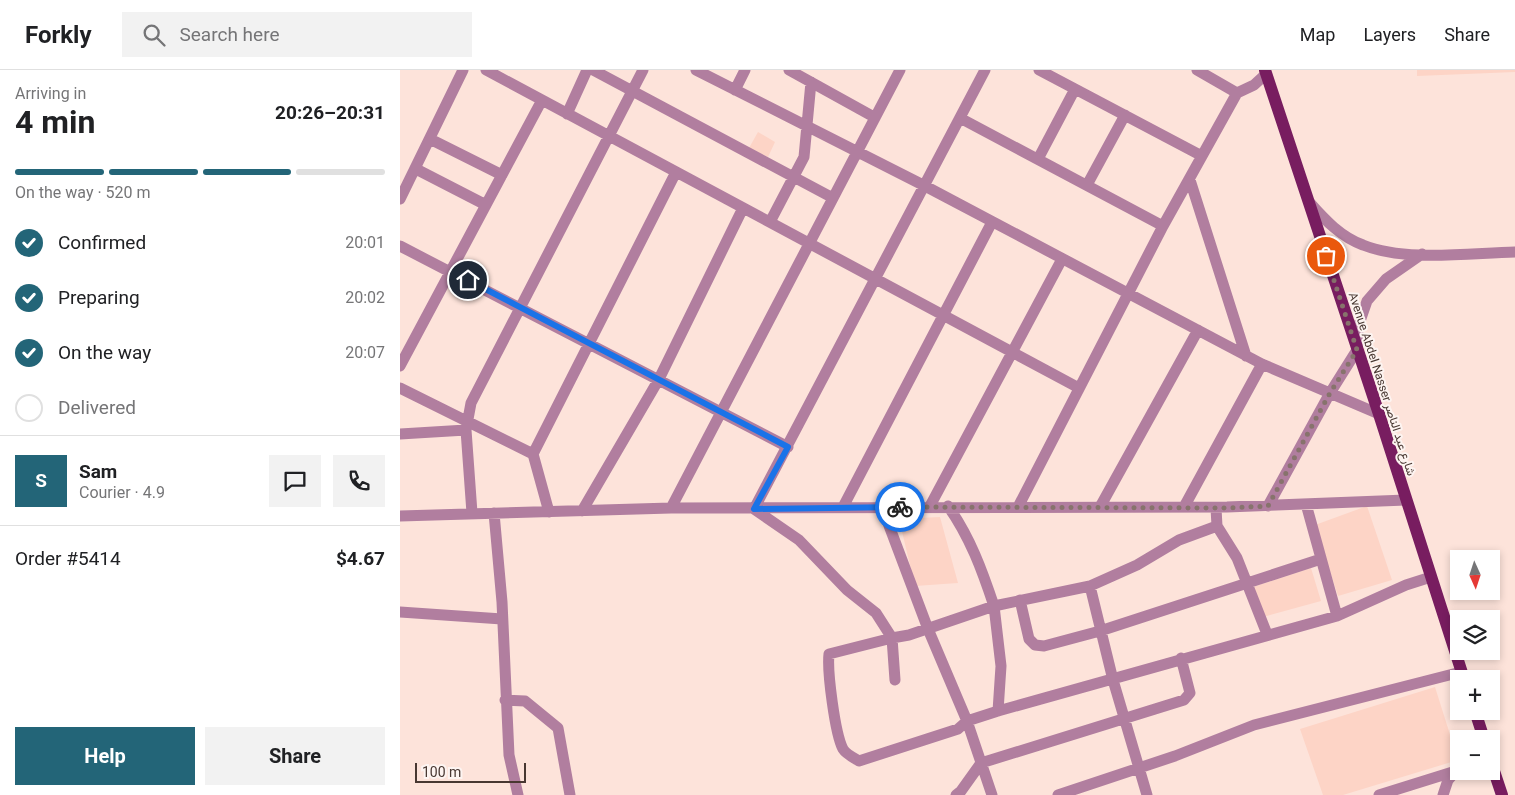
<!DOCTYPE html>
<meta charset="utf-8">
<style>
body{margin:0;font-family:Roboto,Vazirmatn,sans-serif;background:#f2f2f2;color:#202124;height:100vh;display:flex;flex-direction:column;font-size:19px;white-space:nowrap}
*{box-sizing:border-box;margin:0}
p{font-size:16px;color:#757577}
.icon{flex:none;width:28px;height:28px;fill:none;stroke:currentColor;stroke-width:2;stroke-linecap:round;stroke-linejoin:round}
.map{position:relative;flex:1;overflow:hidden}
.sheet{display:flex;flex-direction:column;background:#fff;width:400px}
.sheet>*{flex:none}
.needle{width:32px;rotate:177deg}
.fabs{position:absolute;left:1050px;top:480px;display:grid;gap:10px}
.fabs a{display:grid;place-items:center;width:50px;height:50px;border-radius:0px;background:#fff;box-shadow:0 2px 8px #0003;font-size:25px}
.scale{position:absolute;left:15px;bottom:12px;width:111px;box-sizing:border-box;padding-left:5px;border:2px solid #483731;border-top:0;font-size:14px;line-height:18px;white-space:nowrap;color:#483731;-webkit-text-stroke:4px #fdf4f1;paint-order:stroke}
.pin{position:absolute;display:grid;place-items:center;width:42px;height:42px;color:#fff;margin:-21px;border:2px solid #fff;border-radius:50%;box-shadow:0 1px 5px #0007}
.courier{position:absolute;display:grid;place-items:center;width:50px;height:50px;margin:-25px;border:4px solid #1a73e8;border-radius:50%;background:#fff;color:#222;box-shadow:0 1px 6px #0007}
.headline em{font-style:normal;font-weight:700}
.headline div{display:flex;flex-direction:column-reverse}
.headline{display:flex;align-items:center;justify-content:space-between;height:85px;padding:0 15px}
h1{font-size:32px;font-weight:700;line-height:38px}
.bar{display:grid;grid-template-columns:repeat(4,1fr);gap:8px 5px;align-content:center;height:60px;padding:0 15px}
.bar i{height:6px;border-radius:4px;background:#e0e0e0}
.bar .on{background:#236578}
.bar p{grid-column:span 4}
.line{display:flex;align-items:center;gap:12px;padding:0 15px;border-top:1px solid #e0e0e0}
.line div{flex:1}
.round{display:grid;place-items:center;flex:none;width:52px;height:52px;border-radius:0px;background:#f2f2f2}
ol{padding:0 15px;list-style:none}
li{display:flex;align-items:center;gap:15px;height:55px}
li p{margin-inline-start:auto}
li .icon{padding:5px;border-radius:50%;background:#236578;color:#fff;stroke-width:4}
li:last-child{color:#757577}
li i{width:28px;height:28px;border:2px solid #e0e0e0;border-radius:50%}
.button{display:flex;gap:10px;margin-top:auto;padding:10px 15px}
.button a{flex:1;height:58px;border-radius:0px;background:#236578;color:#fff;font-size:20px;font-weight:700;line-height:58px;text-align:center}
.button a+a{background:#f2f2f2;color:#202124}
header{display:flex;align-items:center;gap:30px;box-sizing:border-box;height:70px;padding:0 25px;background:#fff;border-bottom:1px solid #e0e0e0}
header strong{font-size:24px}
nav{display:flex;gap:28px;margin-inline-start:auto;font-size:18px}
.search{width:350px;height:45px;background:#f2f2f2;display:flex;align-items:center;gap:12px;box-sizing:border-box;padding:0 18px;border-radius:0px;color:#757577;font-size:19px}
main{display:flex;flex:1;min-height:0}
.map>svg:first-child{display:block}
.built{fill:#fdd4c6}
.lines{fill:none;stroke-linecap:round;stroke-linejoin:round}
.minor{stroke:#b17e9f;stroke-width:11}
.major{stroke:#781d60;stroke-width:12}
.done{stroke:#87736c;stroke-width:5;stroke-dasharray:0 9}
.route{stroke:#1a73e8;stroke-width:6}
.labels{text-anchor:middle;stroke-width:4;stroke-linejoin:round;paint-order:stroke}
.street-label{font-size:12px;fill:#483731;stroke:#fdf4f1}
</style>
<header>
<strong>Forkly</strong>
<div class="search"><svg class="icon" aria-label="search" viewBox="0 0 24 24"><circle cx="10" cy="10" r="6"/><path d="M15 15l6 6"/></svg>Search here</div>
<nav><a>Map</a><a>Layers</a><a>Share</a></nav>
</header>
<main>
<section class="sheet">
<div class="headline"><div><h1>4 min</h1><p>Arriving in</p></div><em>20:26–20:31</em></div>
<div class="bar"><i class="on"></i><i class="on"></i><i class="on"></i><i></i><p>On the way · 520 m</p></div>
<ol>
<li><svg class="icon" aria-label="check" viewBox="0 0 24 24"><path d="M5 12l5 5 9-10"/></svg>Confirmed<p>20:01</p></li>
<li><svg class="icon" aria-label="check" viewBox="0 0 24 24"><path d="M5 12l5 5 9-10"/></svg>Preparing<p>20:02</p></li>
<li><svg class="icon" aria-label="check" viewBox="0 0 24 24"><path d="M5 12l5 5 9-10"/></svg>On the way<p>20:07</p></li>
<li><i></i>Delivered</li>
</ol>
<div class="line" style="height:90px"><b class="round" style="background:#236578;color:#fff">S</b><div><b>Sam</b><p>Courier · 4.9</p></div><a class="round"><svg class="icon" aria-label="chat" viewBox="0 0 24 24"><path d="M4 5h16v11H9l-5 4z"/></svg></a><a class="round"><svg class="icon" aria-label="phone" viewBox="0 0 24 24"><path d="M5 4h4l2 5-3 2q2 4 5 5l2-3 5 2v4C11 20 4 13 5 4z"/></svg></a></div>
<div class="line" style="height:65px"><div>Order #5414</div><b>$4.67</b></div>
<div class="button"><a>Help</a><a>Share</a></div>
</section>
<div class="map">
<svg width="1115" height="725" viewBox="0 0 1115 725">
<rect width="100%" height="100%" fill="#fde3da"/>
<path class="built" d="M 1017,0 L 1115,0 L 1115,2 L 1017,6 Z
M 358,62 L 375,72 L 368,87 L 349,78 Z
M 967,436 L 992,510 L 938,526 L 915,455 Z
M 540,447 L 558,513 L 515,516 L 499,449 Z
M 911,498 L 921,531 L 863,547 L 853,517 Z
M 1035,617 L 1058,690 L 943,725 L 923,725 L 900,659 Z"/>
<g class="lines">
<path class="minor" d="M 86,0 L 679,318
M 193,0 L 433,128
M 296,0 L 525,116 L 862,294 L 979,344
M 389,0 L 474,47
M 639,0 L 802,86
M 797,0 L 837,23
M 335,20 L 345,0
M 167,44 L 187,0
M 560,48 L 763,156
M 30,69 L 102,105
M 638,89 L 675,19
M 16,99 L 86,135
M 790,110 L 846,286
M 687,115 L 725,45
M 0,129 L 63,0
M 910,133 C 925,150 941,167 963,175 C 1005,192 1069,183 1115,182
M 370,152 L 404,87 L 411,12
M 0,176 L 388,377
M 0,296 L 142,30
M 0,318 L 133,384
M 0,364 L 66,360
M 906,434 L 937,546
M 530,436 L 662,189
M 548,436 C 570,467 582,500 594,536 L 690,516 L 713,610 L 747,725
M 868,436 L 930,323 L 957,280 L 958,257 L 967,231 L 986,209 L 1022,184
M 443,437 L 592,152
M 482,437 L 528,559 L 567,651 L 592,725
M 618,437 L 763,156 L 837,23 L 854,15 L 866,4
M 700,437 L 798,260
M 784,437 L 862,294
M 271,438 L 500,0
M 354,439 L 585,0
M 354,439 L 399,470 L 447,520 L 476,543 L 492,568 L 509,565 L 594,536 L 601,596 L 598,641
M 182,441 L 259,309 L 343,138
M 149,442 L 133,384 L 276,102
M 72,443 L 66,360 L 71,333 L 243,0
M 94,443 L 102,532 L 109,685 L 118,725
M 0,446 L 271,438 L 827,437 L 1006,430
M 817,456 L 837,488 L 867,564
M 690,516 L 737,495 L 779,470 L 817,456 L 816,438
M 620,530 L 629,569 L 635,575 L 644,576 L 700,561 L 921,489
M 0,542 L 102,549
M 495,610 L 492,568 L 429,584 C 427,601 435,664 443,679 C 446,684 454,688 459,691 L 558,659 L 567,651 L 598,641 L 937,546 L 1006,515 L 1031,507
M 105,630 L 125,631 L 158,658 L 170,725
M 556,725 L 561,721 L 581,693 L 784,630 L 790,623 L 781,588
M 658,725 L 775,686 L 854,655 L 1061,602
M 979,725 L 1059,700
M 1043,725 L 1048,710 L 1056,701"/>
<path class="major" d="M 865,0 L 979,344 L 1064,609
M 1075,641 L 1084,669
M 1091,692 L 1102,725"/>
</g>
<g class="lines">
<path class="done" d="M 500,437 L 827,438 L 868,436 L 930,323 L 957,280 L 926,186"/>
<path class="route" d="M 68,210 L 388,377 L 354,439 L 500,437"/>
</g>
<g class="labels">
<g class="street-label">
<text transform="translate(982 314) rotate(72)" y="4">Avenue Abdel Nasser شارع عبد الناصر</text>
</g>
</g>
</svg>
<div class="fabs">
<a><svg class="needle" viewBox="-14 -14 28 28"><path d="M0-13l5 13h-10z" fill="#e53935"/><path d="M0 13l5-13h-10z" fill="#757577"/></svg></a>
<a><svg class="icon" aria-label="layers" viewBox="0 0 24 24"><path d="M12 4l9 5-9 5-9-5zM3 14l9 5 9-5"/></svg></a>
<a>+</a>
<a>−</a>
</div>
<div class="scale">100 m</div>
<div class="pin" style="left:926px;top:186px;background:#ea580c"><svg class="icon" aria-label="bag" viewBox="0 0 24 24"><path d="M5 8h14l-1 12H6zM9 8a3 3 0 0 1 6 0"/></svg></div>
<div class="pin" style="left:68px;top:210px;background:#1f2937"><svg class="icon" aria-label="home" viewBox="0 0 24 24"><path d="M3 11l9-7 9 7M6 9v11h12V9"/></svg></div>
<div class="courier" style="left:500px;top:437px"><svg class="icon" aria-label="bike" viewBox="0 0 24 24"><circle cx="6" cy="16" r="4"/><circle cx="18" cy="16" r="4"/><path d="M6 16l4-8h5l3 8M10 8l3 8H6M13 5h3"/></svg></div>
</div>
</main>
